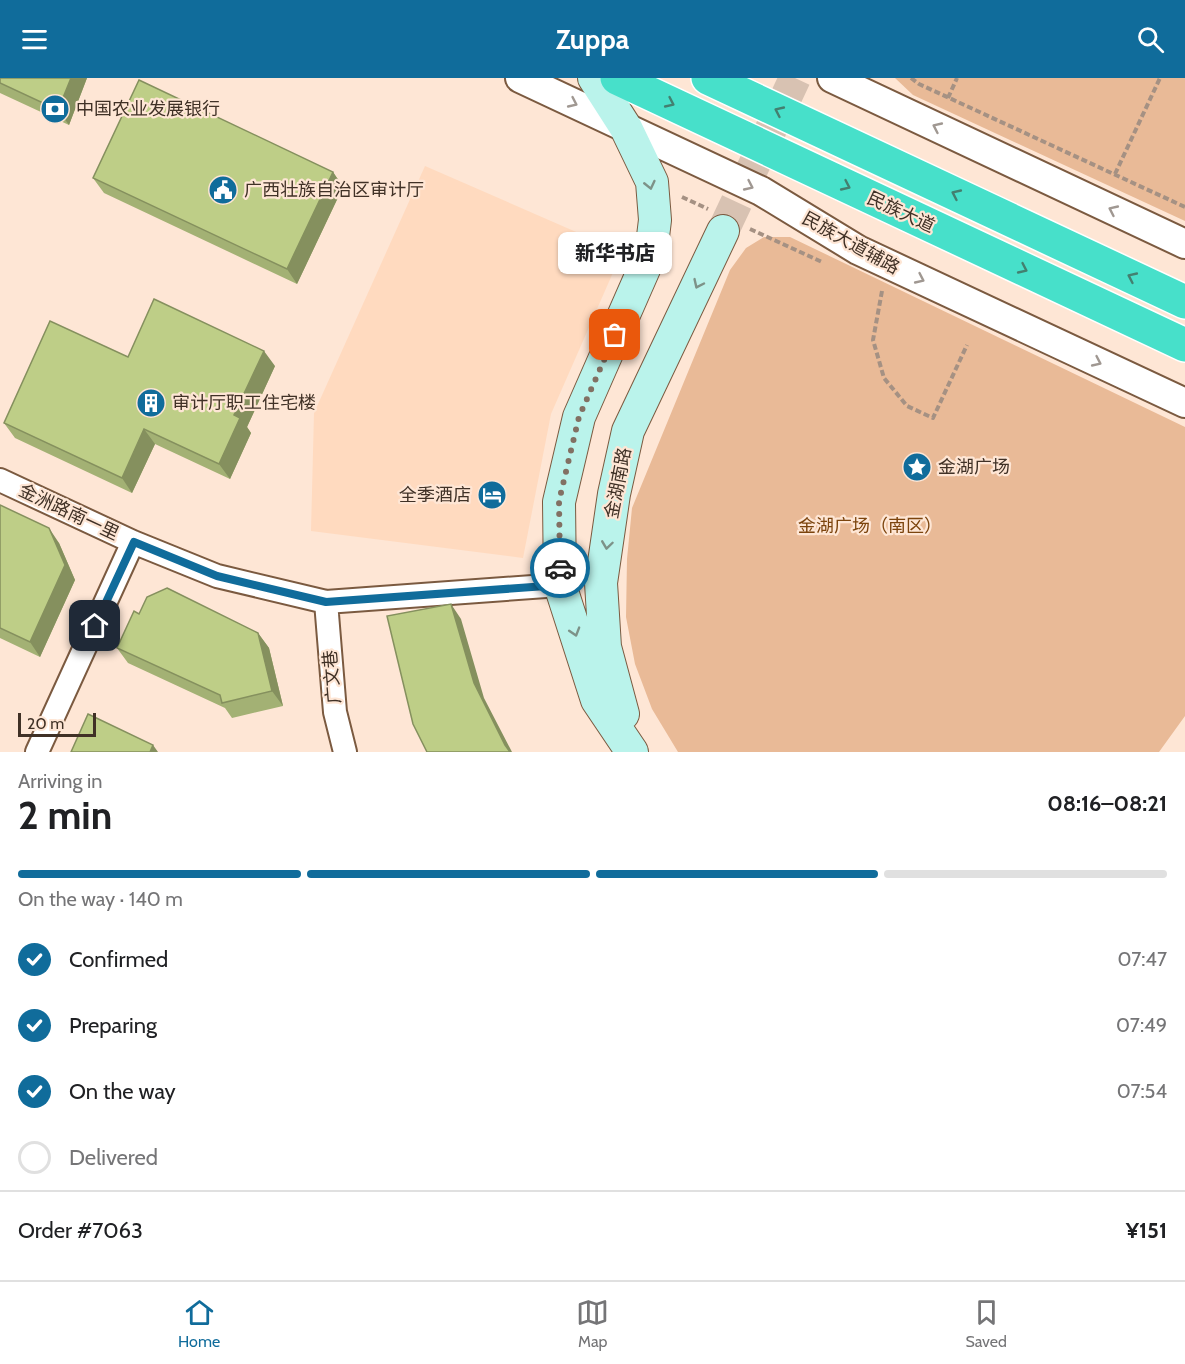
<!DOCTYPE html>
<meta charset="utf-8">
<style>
body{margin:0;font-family:Cabin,"Noto Sans SC",sans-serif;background:#f6f6f6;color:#202124;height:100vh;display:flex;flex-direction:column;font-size:22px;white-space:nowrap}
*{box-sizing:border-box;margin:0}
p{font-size:20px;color:#757577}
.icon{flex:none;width:33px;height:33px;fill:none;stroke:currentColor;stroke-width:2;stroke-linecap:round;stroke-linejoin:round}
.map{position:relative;height:674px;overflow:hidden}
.side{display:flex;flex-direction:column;background:#fff;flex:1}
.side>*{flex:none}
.scale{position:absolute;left:18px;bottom:15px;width:78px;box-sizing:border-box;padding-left:6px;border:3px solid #403126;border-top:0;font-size:16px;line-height:21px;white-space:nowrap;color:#403126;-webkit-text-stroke:4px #fee6d5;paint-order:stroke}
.pin{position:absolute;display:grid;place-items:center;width:51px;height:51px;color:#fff;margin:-26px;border-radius:12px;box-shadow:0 3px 9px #0006}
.courier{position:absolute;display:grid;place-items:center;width:60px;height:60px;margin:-30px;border:4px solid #106c9b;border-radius:50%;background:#fff;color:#222;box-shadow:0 2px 8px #0007}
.bubble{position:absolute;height:42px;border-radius:9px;background:#fff;box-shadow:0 2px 4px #0004;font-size:20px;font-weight:800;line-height:42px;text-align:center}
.headline em{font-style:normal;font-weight:800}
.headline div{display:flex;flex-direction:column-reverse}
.headline{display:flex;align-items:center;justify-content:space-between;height:102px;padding:0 18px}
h1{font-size:39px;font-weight:800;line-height:45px}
.bar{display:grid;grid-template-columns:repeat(4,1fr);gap:9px 6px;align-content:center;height:72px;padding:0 18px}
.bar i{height:8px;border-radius:4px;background:#e0e0e0}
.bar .on{background:#106c9b}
.bar p{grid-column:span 4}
.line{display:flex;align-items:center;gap:15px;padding:0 18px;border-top:2px solid #e0e0e0}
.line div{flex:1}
ol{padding:0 18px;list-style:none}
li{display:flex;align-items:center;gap:18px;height:66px}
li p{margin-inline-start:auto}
li .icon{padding:6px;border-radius:50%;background:#106c9b;color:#fff;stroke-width:4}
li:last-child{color:#757577}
li i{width:33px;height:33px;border:3px solid #e0e0e0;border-radius:50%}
header{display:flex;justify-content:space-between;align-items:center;height:78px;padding:0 18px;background:#106c9b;color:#fff;font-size:27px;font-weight:800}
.tab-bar{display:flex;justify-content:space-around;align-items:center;height:84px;border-top:2px solid #e0e0e0;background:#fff;font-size:16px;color:#757577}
.tab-bar a{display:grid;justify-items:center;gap:3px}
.tab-bar .on{color:#106c9b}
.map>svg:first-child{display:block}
.built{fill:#ffdabf}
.green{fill:#e9ba97}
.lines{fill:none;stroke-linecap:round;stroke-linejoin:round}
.secondary-tunnel{stroke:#d8c2b2;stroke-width:32;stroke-dasharray:32 16;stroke-linecap:butt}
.minor-casing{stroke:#7b5a40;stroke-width:26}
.tertiary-casing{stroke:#7b5a40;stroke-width:32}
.secondary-casing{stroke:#7b5a40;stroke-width:34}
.trunk-casing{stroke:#fff;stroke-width:36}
.path{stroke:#a59183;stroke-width:4;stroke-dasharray:6 3;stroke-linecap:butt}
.minor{stroke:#fff;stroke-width:22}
.tertiary{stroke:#fff;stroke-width:28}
.secondary{stroke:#baf3eb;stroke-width:32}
.trunk{stroke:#47e0ca;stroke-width:33}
.wall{fill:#a3b174}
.shaded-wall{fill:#85905e}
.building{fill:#bece87;stroke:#85905e;stroke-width:1.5}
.oneway{stroke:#a09892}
.oneway2{stroke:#438070}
.oneway3{stroke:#7d9288}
.done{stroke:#827063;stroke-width:6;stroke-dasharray:0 10.8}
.route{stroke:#106c9b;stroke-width:8}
.labels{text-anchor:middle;stroke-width:4.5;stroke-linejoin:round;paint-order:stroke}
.poi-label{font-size:18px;fill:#403126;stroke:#fee6d5;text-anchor:start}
.street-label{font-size:18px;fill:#403126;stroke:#fee6d5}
.park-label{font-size:18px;fill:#7c440d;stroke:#fee6d5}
</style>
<header><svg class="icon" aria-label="menu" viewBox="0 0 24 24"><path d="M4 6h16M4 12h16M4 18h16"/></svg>Zuppa<svg class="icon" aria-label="search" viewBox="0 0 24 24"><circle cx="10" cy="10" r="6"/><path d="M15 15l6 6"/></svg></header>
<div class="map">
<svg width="1185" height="674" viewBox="0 0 1185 674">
<rect width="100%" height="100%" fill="#fee6d5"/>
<path class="built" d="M 425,88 L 622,174 L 551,336 L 523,480 L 311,453 L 314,335 Z"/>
<path class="green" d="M 895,0 L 1185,0 L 1185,143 L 913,17 Z
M 764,159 L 790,159 L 1185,349 L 1185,638 L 1159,674 L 678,674 L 652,631 L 635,586 L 626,539 L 627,481 L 632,430 L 730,192 L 746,170 Z"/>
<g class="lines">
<path class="secondary-tunnel" d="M 723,153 L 795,0"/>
<g class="minor-casing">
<path id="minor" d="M 0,402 L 133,464 L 217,498 L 326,524 L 560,507
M 326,524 L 335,634 L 345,674
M 37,674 L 133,464"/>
</g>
<g class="tertiary-casing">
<path id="tertiary" d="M 520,0 L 761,113 L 858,172 L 1185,325
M 832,0 L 1185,166"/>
</g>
<g class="secondary-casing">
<path id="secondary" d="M 594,0 L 626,50 L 652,104 L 655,142 L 651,175 L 579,339 L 559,424 L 560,507 L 597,622 L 632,674
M 623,636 L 605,569 L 601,505 L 614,416 L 628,353 L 723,153"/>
</g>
<g class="trunk-casing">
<path id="trunk" d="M 617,0 L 1185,267
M 708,0 L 1185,224"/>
</g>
<path class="path" d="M 911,0 L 919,6 L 1185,129
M 948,20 L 957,0
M 1115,96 L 1160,0
M 682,119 L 708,131
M 750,151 L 822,184
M 882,213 L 873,262 L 884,300 L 907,328 L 933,340 L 967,267"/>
<use href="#minor" class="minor"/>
<use href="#tertiary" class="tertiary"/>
<use href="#secondary" class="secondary"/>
<use href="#trunk" class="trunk"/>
</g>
<path class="wall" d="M 0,0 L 87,0 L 69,47 L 0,15 Z
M 333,94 L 343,109 L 297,206 L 104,115 L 93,100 Z
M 128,279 L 275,288 L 247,349 L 251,355 L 230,401 L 155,366 L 132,415 L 15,360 L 4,345 Z
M 0,427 L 59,465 L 75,502 L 40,579 L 0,560 Z
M 139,536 L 258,555 L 269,570 L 283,628 L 232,640 L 225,630 L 128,585 L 117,570 Z"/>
<path class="shaded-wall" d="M 71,0 L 87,0 L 69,47 L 58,32 Z
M 333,94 L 343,109 L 297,206 L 287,191 Z
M 264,273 L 275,288 L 247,349 L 251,355 L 230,401 L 219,386 L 234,337 Z
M 144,351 L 155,366 L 132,415 L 122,400 Z
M 49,450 L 59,465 L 75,502 L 40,579 L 30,564 Z
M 451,526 L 461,541 L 484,620 L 512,674 L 510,674 L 505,667 L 474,605 Z
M 258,555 L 269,570 L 283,628 L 272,613 Z
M 153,667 L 158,674 L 150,674 Z"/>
<path class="building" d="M 0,0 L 71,0 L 58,32 L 0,5 Z
M 139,2 L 333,94 L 287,191 L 93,100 Z
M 154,221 L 264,273 L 234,337 L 240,340 L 219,386 L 144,351 L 122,400 L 4,345 L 50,243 L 128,279 Z
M 0,427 L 49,450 L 65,487 L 30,564 L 0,550 Z
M 167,510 L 258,555 L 272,613 L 222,625 L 220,617 L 117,570 L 134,533 L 139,536 L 147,519 Z
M 451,526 L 474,605 L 505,667 L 510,674 L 427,674 L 413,646 L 387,538 Z
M 88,636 L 153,667 L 150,674 L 71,674 Z"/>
<defs><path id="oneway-chevron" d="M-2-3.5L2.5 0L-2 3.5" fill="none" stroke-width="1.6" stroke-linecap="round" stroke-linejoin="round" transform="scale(1.5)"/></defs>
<g class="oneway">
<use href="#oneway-chevron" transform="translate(573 25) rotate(25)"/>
<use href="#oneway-chevron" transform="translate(937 49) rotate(-155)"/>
<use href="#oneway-chevron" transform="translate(749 108) rotate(25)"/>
<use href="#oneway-chevron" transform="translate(1113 132) rotate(-155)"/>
<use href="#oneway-chevron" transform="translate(920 201) rotate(25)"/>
<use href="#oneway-chevron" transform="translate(1097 284) rotate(25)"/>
</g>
<g class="oneway2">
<use href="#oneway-chevron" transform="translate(670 25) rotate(25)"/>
<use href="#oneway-chevron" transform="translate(779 33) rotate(-155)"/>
<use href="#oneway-chevron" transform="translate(846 108) rotate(25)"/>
<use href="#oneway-chevron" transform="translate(956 116) rotate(-155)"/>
<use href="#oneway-chevron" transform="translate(1023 191) rotate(25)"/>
<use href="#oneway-chevron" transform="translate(1132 199) rotate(-155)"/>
</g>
<g class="oneway3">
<use href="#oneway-chevron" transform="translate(650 107) rotate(77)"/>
<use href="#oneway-chevron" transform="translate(698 206) rotate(115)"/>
<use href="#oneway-chevron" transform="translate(607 467) rotate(98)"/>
<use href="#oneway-chevron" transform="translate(575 554) rotate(73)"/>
</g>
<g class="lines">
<path class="done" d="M 560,490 L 559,423 L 579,339 L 615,257"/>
<path class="route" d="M 95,548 L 134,464 L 217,498 L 326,524 L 560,507 L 560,490"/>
</g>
<defs>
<g id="bank-disc" transform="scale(1.5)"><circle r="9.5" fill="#106c9b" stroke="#fee6d5"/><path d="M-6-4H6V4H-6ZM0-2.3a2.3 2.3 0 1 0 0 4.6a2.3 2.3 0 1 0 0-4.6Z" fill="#fff"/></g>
<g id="civic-disc" transform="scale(1.5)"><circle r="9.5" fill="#106c9b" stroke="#fee6d5"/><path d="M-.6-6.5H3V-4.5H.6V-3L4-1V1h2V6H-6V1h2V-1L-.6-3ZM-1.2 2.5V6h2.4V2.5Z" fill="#fff"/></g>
<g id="building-disc" transform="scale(1.5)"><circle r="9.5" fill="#106c9b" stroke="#fee6d5"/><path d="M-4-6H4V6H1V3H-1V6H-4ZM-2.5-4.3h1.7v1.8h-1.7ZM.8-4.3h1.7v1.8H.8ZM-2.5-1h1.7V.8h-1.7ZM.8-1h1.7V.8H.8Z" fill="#fff"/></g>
<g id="sight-disc" transform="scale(1.5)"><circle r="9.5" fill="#106c9b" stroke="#fee6d5"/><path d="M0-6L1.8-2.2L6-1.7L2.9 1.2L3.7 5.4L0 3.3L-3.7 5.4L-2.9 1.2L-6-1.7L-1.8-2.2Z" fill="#fff"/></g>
<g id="hotel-disc" transform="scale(1.5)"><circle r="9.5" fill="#106c9b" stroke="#fee6d5"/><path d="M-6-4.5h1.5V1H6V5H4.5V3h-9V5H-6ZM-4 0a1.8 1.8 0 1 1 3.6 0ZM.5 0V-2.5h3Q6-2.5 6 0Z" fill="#fff"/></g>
</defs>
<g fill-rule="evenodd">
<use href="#bank-disc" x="55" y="31"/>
<use href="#civic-disc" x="223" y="112"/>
<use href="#building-disc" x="151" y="325"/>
<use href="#sight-disc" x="917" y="389"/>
<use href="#hotel-disc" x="492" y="417"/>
</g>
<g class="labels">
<g class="poi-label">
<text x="76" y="37">中国农业发展银行</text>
<text x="244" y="118">广西壮族自治区审计厅</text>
<text x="172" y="331">审计厅职工住宅楼</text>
<text x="938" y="395">金湖广场</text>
<text x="471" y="423" text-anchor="end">全季酒店</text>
</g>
<g class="street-label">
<text transform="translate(901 134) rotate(25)" y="6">民族大道</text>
<text transform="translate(851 165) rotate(29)" y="6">民族大道辅路</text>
<text transform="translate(618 405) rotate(-79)" y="6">金湖南路</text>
<text transform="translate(69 434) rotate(25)" y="6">金洲路南一里</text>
<text transform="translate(332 599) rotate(-95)" y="6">广文巷</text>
</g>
<g class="park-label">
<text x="870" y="454">金湖广场（南区）</text>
</g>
</g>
</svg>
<div class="scale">20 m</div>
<div class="pin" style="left:615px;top:257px;background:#ea580c"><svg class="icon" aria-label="bag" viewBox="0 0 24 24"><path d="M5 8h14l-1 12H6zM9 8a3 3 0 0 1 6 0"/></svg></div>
<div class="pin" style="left:95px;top:548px;background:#1f2937"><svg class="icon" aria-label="home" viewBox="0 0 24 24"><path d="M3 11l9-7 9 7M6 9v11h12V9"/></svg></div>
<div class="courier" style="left:560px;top:490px"><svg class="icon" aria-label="car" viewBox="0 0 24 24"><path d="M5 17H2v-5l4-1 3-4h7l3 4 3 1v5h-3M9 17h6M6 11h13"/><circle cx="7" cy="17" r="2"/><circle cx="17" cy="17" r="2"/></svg></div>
<div class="bubble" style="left:558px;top:154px;width:114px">新华书店</div>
</div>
<section class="side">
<div class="headline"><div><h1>2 min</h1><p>Arriving in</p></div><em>08:16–08:21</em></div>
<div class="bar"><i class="on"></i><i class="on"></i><i class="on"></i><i></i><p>On the way · 140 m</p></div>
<ol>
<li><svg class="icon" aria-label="check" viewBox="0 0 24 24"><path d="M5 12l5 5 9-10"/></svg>Confirmed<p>07:47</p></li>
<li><svg class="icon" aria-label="check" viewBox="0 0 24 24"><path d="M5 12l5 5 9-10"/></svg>Preparing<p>07:49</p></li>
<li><svg class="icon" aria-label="check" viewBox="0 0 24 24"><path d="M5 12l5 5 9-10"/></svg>On the way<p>07:54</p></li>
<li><i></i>Delivered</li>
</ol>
<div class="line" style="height:78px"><div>Order #7063</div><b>¥151</b></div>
</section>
<nav class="tab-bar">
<a class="on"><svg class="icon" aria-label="home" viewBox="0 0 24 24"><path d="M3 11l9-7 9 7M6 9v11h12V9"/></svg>Home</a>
<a><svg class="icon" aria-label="map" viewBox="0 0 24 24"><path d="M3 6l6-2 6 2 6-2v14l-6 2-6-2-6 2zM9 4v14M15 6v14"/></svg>Map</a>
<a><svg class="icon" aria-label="saved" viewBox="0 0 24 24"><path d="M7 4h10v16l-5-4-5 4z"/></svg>Saved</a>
</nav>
